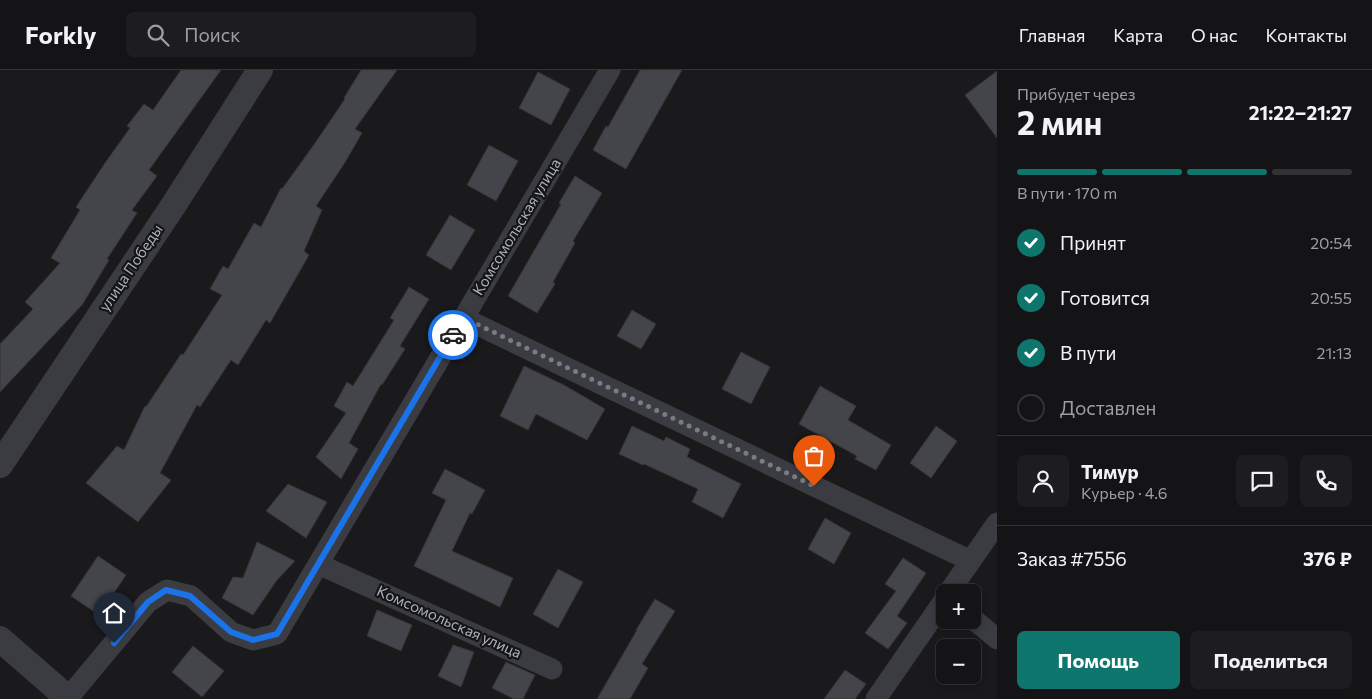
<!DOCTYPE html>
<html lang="ru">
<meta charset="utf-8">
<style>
body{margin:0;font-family:Commissioner,sans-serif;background:#1d1d1f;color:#f1f3f6;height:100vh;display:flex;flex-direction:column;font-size:19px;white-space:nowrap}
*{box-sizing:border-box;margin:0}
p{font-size:16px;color:#9d9ea1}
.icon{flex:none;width:28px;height:28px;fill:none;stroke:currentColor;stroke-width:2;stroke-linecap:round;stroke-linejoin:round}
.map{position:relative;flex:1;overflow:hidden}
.side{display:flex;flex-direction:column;background:#141416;width:375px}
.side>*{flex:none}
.buttons{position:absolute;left:936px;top:514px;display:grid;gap:10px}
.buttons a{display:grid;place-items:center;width:45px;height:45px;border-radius:8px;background:#141416;box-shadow:0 2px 8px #0003,0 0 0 1px #333335;font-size:25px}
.pin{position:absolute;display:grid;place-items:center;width:42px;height:42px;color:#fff;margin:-51px -21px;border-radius:50% 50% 50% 0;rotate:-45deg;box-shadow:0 0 5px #0007}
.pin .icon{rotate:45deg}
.courier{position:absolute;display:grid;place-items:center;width:50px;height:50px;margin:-25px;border:4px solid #1a73e8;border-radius:50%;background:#fff;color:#222;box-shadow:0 1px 6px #0007}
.head em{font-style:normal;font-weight:700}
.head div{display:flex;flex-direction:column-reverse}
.head{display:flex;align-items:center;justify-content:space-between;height:85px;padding:0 20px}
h1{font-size:32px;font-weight:700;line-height:38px}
.bar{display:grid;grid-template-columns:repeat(4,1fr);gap:8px 5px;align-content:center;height:60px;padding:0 20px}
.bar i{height:6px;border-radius:4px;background:#333335}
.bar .on{background:#0f766e}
.bar p{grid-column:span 4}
.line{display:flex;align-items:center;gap:12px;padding:0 20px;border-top:1px solid #333335}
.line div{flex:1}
.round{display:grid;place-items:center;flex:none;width:52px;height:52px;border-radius:8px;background:#1d1d1f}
ol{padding:0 20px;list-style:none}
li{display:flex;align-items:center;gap:15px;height:55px}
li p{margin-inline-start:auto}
li .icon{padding:5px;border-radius:50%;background:#0f766e;color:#fff;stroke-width:4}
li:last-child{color:#9d9ea1}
li i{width:28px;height:28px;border:2px solid #333335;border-radius:50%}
.button{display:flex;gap:10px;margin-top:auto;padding:10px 20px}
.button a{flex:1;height:58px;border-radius:8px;background:#0f766e;color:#fff;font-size:20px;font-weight:700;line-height:58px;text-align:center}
.button a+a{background:#1d1d1f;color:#f1f3f6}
header{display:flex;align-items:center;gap:30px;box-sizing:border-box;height:70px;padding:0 25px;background:#141416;border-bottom:1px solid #333335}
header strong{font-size:24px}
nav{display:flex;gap:28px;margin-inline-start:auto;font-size:18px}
.search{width:350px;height:45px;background:#1d1d1f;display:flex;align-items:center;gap:12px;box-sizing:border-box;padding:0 18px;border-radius:8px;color:#9d9ea1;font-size:19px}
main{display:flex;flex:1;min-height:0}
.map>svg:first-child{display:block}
.building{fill:#44454a;stroke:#343439}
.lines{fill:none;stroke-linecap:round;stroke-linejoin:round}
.minor{stroke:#3b3c42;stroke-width:21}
.tertiary{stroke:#3b3c42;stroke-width:26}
.done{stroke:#797c85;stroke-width:5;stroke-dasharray:0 9}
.route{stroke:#1a73e8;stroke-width:6}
.labels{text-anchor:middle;stroke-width:4.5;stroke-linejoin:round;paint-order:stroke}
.street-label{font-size:15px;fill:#acb1bd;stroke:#151518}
</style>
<header>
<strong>Forkly</strong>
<div class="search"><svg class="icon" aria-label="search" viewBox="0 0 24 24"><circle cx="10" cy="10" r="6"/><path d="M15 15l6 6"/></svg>Поиск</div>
<nav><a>Главная</a><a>Карта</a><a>О нас</a><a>Контакты</a></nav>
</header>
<main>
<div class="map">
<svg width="997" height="629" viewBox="0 0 997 629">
<rect width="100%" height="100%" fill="#1a1a1d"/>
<path class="building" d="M 181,0 L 221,0 L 149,100 L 157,106 L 132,140 L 137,143 L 107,189 L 109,190 L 82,235 L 0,322 L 0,274 L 33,239 L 25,232 L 60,193 L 51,188 L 80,140 L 76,137 L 105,93 L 130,58 L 127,56 L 144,34 L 153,40 Z
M 361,0 L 397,0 L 355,59 L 362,63 L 344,94 L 316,136 L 322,140 L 304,181 L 309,185 L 270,253 L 266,250 L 238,295 L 231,290 L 200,337 L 197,335 L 160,403 L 171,410 L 138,452 L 86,413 L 117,376 L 124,380 L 145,336 L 146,337 L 181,284 L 183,285 L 222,225 L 210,219 L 223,196 L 228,199 L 254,153 L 261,157 L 281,118 L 282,119 L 313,76 L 345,29 L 344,28 Z
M 640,0 L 682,0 L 626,99 L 593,80 L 606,56 L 608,57 Z
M 997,1 L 997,68 L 965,25 Z
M 538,2 L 570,19 L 551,55 L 519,38 Z
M 489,75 L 518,91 L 496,131 L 467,115 Z
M 575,106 L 602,123 L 573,171 L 575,173 L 553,212 L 555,214 L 537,243 L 508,226 L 561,134 L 559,133 Z
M 450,145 L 475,160 L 451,200 L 426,185 Z
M 409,217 L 429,229 L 400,276 L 405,279 L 382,315 L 381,314 L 349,373 L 358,379 L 341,409 L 316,387 L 346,343 L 334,336 L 347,312 L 353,316 L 394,250 L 390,248 Z
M 632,240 L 656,254 L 641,279 L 617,266 Z
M 741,282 L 770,297 L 751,334 L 722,319 Z
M 524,296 L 564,315 L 605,339 L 587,370 L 536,344 L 528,360 L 500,346 Z
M 820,316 L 856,336 L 848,350 L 891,375 L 876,400 L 855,389 L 857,386 L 799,354 Z
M 632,356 L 664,371 L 666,367 L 690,379 L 687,387 L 741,414 L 723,448 L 692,432 L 698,419 L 644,394 L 643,395 L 619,384 Z
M 936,356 L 957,371 L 931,408 L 910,393 Z
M 445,399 L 485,420 L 472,444 L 470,443 L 452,481 L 513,508 L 500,537 L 414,496 L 446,430 L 432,423 Z
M 288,414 L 327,432 L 306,468 L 266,441 Z
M 825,448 L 851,463 L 834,494 L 808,479 Z
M 257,472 L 295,491 L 277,510 L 253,545 L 222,528 L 233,507 L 243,508 Z
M 98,486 L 126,505 L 99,545 L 71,526 Z
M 903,488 L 926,503 L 897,546 L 907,553 L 888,579 L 865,563 L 896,521 L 885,514 Z
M 558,499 L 583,512 L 558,558 L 533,544 Z
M 655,529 L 675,541 L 642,594 L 648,598 L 630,629 L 597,629 L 637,560 L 636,560 Z
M 377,540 L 412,555 L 401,581 L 367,566 Z
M 453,575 L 474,582 L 461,617 L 438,606 Z
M 193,576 L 224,601 L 202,627 L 172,602 Z
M 506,592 L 535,605 L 523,629 L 514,629 L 492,618 Z
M 845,600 L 866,614 L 855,629 L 824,629 Z"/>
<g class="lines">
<path class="minor" d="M 463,248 L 971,491
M 318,494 L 552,599
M 949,522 L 997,453
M 972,548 L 997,569
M 68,628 L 148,532 L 167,520 L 191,526 L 231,562 L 253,570 L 277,564 L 610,0
M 876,629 L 945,529"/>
<path class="tertiary" d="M 0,395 L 173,136 L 260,0
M 0,569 L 69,629"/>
</g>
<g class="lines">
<path class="done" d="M 453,265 L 464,248 L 814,416"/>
<path class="route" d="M 114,573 L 148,532 L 166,520 L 190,526 L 231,562 L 253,570 L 277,564 L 453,265"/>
</g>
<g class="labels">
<g class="street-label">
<text transform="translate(517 157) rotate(-59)" y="5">Комсомольская улица</text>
<text transform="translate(131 198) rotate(-56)" y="5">улица Победы</text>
<text transform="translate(449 552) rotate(24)" y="5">Комсомольская улица</text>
</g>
</g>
</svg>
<div class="buttons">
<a>+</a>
<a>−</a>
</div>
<div class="pin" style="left:814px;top:416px;background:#ea580c"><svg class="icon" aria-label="bag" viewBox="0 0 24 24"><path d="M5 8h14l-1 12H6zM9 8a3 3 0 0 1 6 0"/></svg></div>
<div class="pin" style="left:114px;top:573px;background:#1f2937"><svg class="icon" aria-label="home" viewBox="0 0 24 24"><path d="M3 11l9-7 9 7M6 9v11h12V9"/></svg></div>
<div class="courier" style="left:453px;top:265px"><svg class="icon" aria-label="car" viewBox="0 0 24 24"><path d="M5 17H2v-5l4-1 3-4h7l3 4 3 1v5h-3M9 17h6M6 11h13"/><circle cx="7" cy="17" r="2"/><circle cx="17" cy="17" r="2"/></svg></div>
</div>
<section class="side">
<div class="head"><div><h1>2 мин</h1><p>Прибудет через</p></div><em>21:22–21:27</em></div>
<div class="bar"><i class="on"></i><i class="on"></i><i class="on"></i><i></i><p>В пути · 170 m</p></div>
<ol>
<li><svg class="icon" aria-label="check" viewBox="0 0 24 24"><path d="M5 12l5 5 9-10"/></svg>Принят<p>20:54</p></li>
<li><svg class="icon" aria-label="check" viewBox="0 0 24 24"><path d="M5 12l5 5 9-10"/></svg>Готовится<p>20:55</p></li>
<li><svg class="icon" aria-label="check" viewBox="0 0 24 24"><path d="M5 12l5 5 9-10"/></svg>В пути<p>21:13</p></li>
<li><i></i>Доставлен</li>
</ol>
<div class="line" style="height:90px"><a class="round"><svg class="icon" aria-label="person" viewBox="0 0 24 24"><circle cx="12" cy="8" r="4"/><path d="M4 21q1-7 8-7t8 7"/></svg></a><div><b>Тимур</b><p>Курьер · 4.6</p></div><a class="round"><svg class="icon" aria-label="chat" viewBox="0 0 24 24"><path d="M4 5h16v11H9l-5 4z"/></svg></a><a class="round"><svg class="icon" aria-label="phone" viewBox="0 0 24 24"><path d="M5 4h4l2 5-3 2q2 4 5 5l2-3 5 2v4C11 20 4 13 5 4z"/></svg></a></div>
<div class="line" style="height:65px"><div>Заказ #7556</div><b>376 ₽</b></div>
<div class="button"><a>Помощь</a><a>Поделиться</a></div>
</section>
</main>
